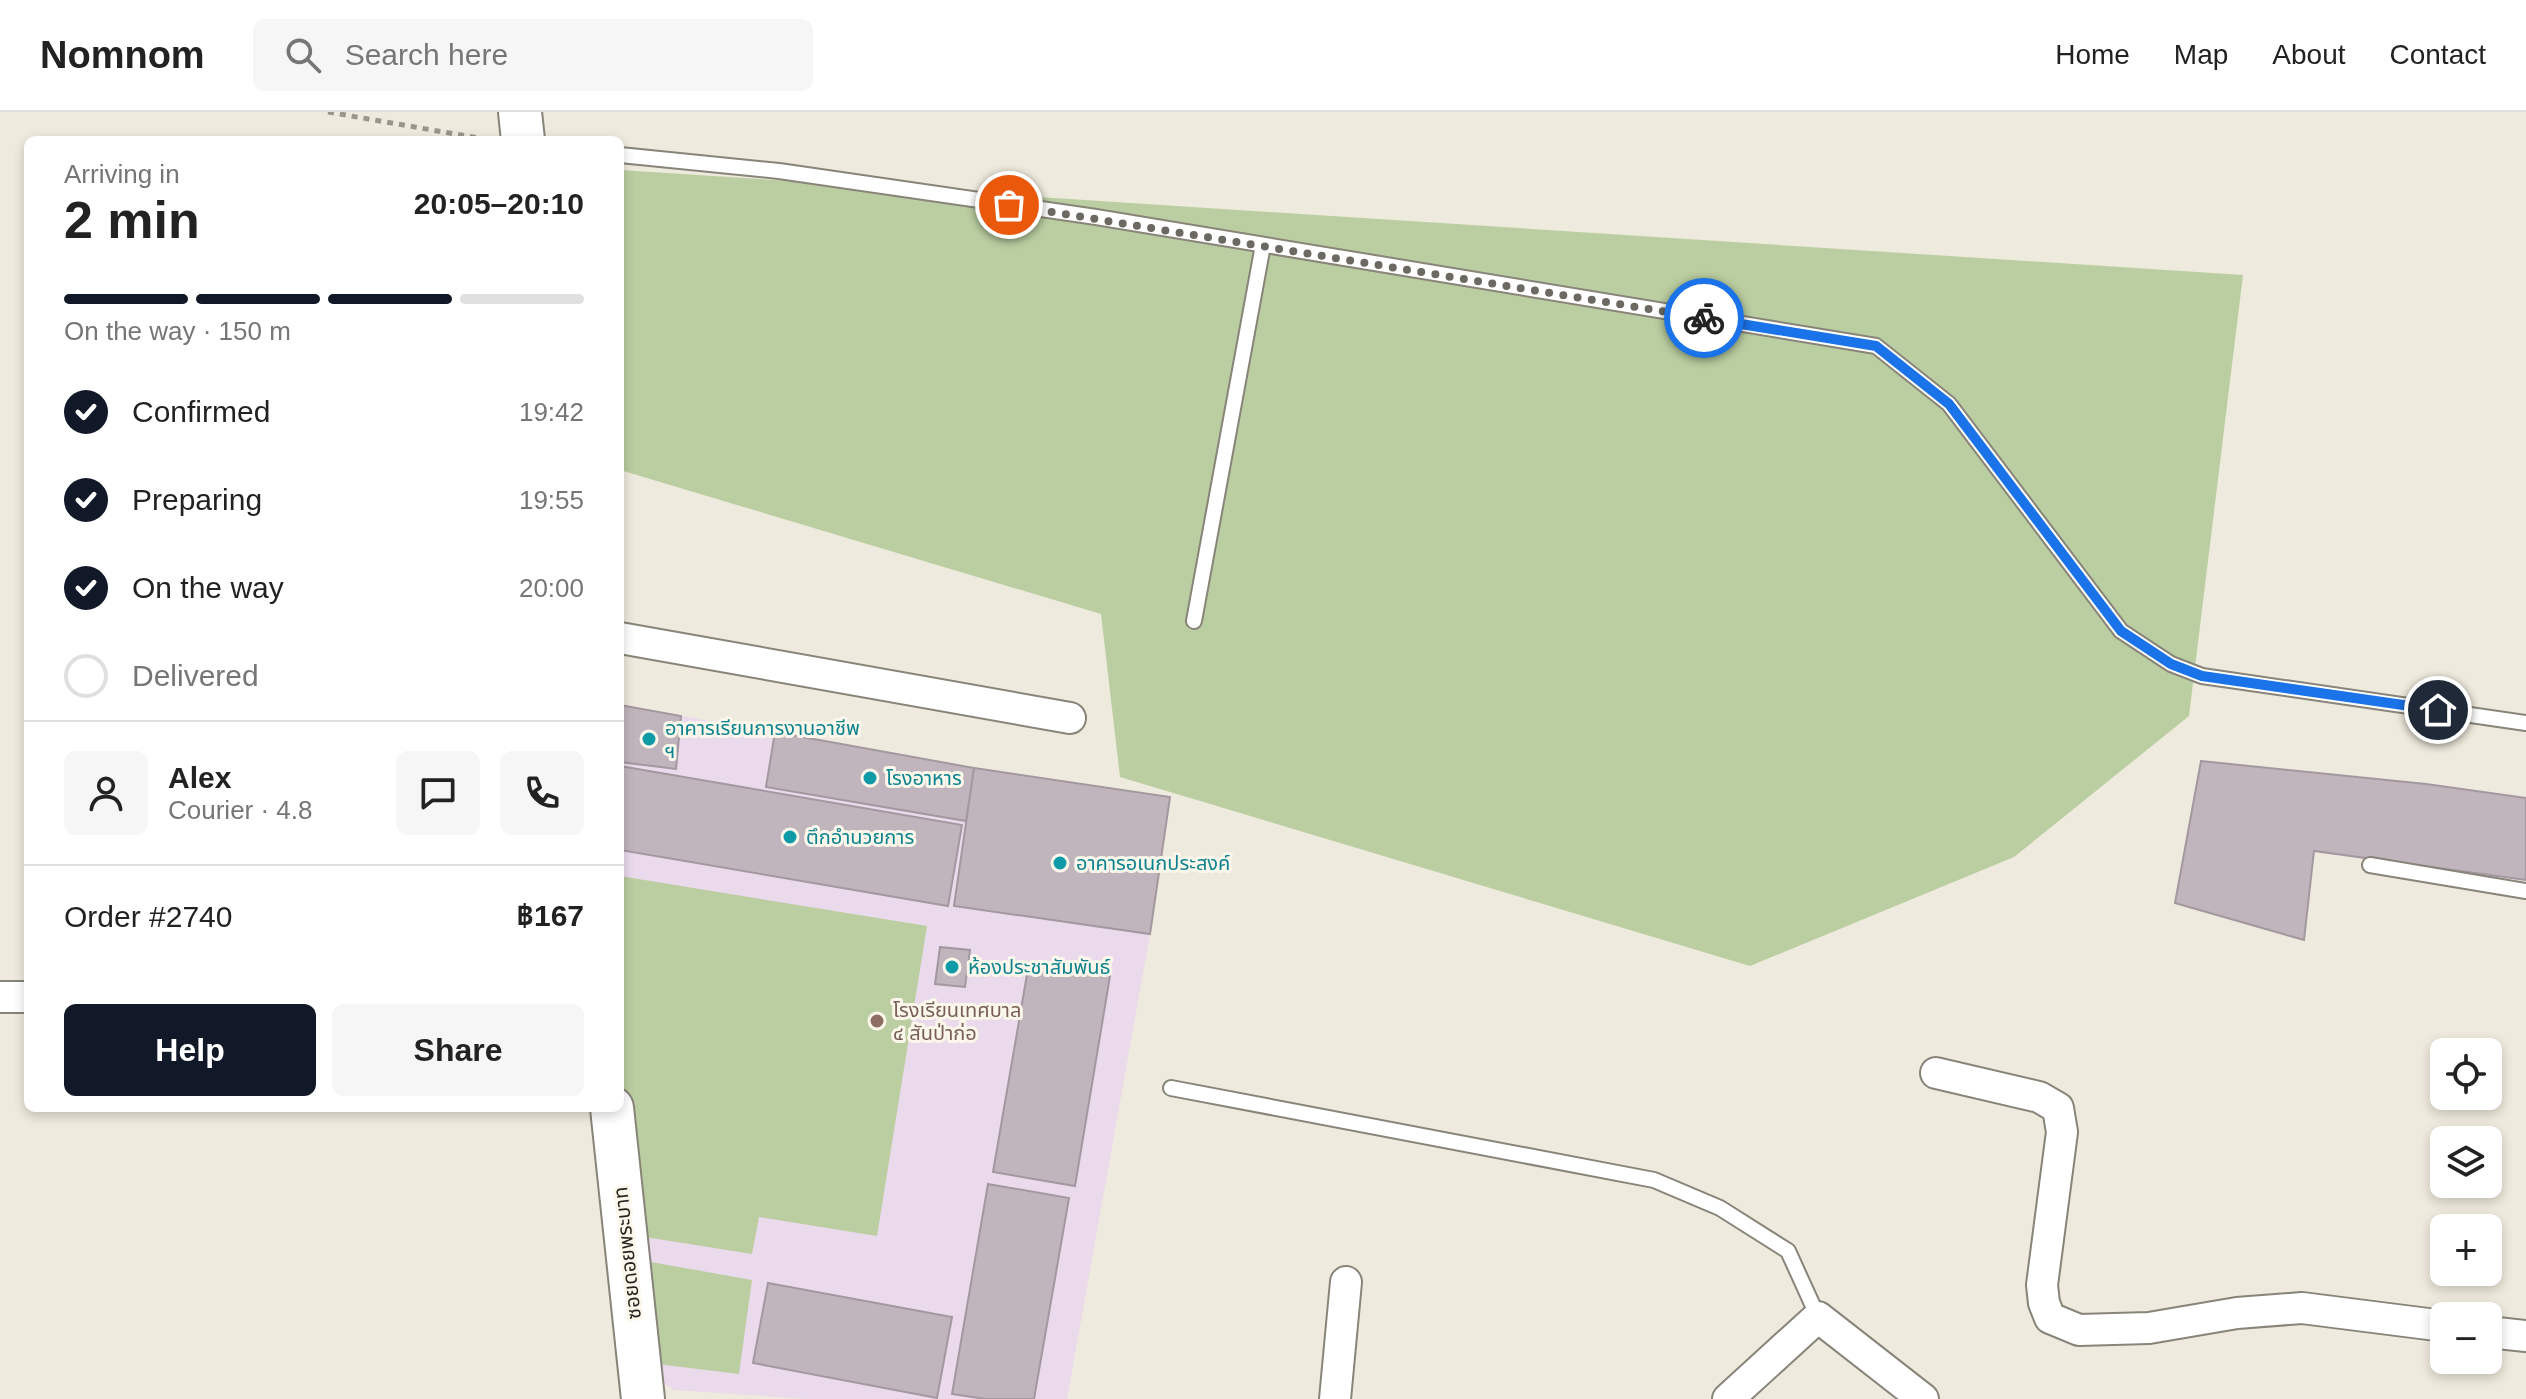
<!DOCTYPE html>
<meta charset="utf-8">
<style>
body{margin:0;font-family:Helvetica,"Noto Sans Thai",sans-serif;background:#f6f6f6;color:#222;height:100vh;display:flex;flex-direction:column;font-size:30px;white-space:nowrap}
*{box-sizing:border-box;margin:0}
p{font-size:26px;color:#767676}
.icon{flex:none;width:44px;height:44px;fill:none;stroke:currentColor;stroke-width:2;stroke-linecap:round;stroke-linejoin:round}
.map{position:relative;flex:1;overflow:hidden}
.drawer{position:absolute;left:24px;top:24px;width:600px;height:976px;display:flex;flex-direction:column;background:#fff;border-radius:12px;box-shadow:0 4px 12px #0003}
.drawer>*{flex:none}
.tools{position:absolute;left:2430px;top:926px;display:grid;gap:16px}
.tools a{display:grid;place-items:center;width:72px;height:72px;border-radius:12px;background:#fff;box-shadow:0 4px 12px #0003;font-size:40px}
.pin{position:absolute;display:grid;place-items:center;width:68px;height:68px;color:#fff;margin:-34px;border:4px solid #fff;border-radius:50%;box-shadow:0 2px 8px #0007}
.courier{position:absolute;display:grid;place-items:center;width:80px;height:80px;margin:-40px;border:6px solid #1a73e8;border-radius:50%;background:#fff;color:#222;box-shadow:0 2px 10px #0007}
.head em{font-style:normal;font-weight:800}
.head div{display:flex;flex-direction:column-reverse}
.head{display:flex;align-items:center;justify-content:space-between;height:136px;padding:0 40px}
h1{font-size:52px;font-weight:800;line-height:60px}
.bar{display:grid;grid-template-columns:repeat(4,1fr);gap:12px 8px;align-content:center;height:96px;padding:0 40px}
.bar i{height:10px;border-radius:6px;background:#e0e0e0}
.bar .active{background:#111827}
.bar p{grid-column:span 4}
.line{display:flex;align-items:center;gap:20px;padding:0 40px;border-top:2px solid #e0e0e0}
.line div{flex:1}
.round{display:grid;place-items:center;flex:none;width:84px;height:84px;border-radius:12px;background:#f6f6f6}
ol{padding:0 40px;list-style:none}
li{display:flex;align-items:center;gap:24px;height:88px}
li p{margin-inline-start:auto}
li .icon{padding:8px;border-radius:50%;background:#111827;color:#fff;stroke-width:4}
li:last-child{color:#767676}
li i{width:44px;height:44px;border:4px solid #e0e0e0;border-radius:50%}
.cta{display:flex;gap:16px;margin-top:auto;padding:16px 40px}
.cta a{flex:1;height:92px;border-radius:12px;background:#111827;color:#fff;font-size:32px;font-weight:800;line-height:92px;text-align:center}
.cta a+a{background:#f6f6f6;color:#222}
header{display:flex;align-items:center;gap:48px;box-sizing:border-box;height:112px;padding:0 40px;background:#fff;border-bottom:2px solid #e0e0e0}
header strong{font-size:38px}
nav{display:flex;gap:44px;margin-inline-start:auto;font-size:28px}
.search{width:560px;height:72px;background:#f6f6f6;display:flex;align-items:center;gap:20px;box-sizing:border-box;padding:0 28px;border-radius:12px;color:#767676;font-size:30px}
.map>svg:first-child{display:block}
.education{fill:#eadaec}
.green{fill:#bbcea1}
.building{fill:#c1b5bd;stroke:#a398a0;stroke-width:2}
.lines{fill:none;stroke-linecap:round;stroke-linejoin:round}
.lane-casing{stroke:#888479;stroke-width:18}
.street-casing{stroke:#888479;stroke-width:34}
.secondary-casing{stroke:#888479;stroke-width:46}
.path{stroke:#99968d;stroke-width:5;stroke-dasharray:6 6;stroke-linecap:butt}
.lane{stroke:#fff;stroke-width:14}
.street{stroke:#fff;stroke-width:30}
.secondary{stroke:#fff;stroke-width:42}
.done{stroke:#6c6962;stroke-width:8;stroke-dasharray:0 14.4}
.route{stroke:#1a73e8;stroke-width:10}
.culture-dot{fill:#0f9aa8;stroke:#fcf7eb;stroke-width:3}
.education-dot{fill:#8d6e63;stroke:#fcf7eb;stroke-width:3}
.labels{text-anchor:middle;stroke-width:6;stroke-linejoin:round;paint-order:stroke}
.culture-label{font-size:20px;fill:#0d838f;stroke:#fcf7eb;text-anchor:start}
.education-label{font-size:20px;fill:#785e54;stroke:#fcf7eb;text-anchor:start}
.street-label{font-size:20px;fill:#262420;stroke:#fcf7eb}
</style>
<header>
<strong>Nomnom</strong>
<div class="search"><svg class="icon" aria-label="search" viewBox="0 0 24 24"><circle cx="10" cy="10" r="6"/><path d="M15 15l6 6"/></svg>Search here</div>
<nav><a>Home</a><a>Map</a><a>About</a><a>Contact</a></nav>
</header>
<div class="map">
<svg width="2526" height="1287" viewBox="0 0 2526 1287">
<rect width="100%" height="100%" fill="#eeeadd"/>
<path class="education" d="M 620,593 L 974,656 L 1170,685 L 1150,822 L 1067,1287 L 807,1287 L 674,1278 L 639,1255 L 620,996 Z"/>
<path class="green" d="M 620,58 L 2243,163 L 2189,604 L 2014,745 L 1750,854 L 1120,665 L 1101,502 L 620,358 Z
M 620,764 L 927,814 L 877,1124 L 759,1105 L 752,1142 L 626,1122 L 620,996 Z
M 651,1150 L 752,1168 L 739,1262 L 657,1252 Z"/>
<path class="building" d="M 620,593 L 681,604 L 676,657 L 620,650 Z
M 775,620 L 974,656 L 966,709 L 766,675 Z
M 2201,649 L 2426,672 L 2526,686 L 2526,768 L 2314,739 L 2304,828 L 2175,791 Z
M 620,654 L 962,713 L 948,794 L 620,738 Z
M 974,656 L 1170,685 L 1150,822 L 954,794 Z
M 940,835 L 970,838 L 965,875 L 935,872 Z
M 1029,851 L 1110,864 L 1075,1074 L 993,1060 Z
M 988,1072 L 1069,1086 L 1034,1287 L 985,1287 L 952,1282 Z
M 768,1171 L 952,1205 L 937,1286 L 753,1251 Z"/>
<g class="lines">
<g class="lane-casing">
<path id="lane" d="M 620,43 L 779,59 L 1096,105 L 1876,234 L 1949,292 L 2121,519 L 2171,552 L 2202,564 L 2526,611
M 1194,509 L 1263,133
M 2370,753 L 2526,779
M 1171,976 L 1654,1068 L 1720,1096 L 1788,1139 L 1818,1205"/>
</g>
<g class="street-casing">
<path id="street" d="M 620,526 L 1070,606
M 0,885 L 28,885
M 1936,961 L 2039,985 L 2058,996 L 2062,1020 L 2042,1173 L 2044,1191 L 2050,1206 L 2079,1218 L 2149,1216 L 2237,1201 L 2302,1196 L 2444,1214
M 2488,1220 L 2526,1224
M 1335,1287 L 1346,1170
M 1728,1287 L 1818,1205 L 1923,1287"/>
</g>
<g class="secondary-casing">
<path id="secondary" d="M 520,0 L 523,28
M 612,996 L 643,1287"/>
</g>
<path class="path" d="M 328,0 L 484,27"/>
<use href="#lane" class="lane"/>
<use href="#street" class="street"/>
<use href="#secondary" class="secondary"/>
</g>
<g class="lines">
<path class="done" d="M 1009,93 L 1704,206"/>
<path class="route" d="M 1704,206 L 1876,234 L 1949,292 L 2121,519 L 2171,552 L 2202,564 L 2438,598"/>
</g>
<g class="culture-dot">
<circle cx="649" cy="627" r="8"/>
<circle cx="870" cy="666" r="8"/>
<circle cx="790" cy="725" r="8"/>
<circle cx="1060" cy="751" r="8"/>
<circle cx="952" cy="855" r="8"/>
</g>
<circle class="education-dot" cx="877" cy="909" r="8"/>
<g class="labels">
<g class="culture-label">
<text x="665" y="623">อาคารเรียนการงานอาชีพ<tspan x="665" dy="23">ฯ</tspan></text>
<text x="886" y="673">โรงอาหาร</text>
<text x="806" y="732">ตึกอำนวยการ</text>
<text x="1076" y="758">อาคารอเนกประสงค์</text>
<text x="968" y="862">ห้องประชาสัมพันธ์</text>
</g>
<g class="education-label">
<text x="893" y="905">โรงเรียนเทศบาล<tspan x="893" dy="23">๔ สันป่าก่อ</tspan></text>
</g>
<g class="street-label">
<text transform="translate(627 1141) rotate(-96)" y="7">ซอยดอยพระบาท</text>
</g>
</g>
</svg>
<div class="tools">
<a><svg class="icon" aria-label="locate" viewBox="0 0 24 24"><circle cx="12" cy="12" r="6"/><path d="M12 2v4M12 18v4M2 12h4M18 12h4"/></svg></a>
<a><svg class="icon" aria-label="layers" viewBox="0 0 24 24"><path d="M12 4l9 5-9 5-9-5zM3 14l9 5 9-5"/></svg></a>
<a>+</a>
<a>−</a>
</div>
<div class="pin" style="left:1009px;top:93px;background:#ea580c"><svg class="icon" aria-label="bag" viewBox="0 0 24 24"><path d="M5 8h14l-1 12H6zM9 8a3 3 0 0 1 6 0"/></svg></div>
<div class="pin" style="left:2438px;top:598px;background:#1f2937"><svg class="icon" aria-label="home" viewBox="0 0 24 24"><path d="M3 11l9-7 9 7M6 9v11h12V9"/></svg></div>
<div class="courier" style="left:1704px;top:206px"><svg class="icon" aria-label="bike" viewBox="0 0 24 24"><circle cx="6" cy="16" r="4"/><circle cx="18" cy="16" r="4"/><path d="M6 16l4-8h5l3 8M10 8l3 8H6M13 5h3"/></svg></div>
<section class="drawer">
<div class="head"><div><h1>2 min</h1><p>Arriving in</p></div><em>20:05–20:10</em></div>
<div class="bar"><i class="active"></i><i class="active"></i><i class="active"></i><i></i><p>On the way · 150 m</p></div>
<ol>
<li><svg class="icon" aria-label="check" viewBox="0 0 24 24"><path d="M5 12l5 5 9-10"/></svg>Confirmed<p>19:42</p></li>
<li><svg class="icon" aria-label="check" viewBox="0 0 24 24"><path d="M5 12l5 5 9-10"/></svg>Preparing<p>19:55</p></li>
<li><svg class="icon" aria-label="check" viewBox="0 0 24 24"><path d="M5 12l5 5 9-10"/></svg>On the way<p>20:00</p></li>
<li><i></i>Delivered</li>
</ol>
<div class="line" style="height:144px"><a class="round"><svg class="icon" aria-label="person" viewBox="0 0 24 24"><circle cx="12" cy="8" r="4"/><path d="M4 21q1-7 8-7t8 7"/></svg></a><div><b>Alex</b><p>Courier · 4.8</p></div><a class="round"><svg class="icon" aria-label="chat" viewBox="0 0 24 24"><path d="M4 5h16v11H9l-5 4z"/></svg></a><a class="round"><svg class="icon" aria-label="phone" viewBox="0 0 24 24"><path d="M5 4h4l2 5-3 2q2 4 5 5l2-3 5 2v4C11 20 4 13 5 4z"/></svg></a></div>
<div class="line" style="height:104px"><div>Order #2740</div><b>฿167</b></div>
<div class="cta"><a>Help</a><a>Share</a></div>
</section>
</div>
